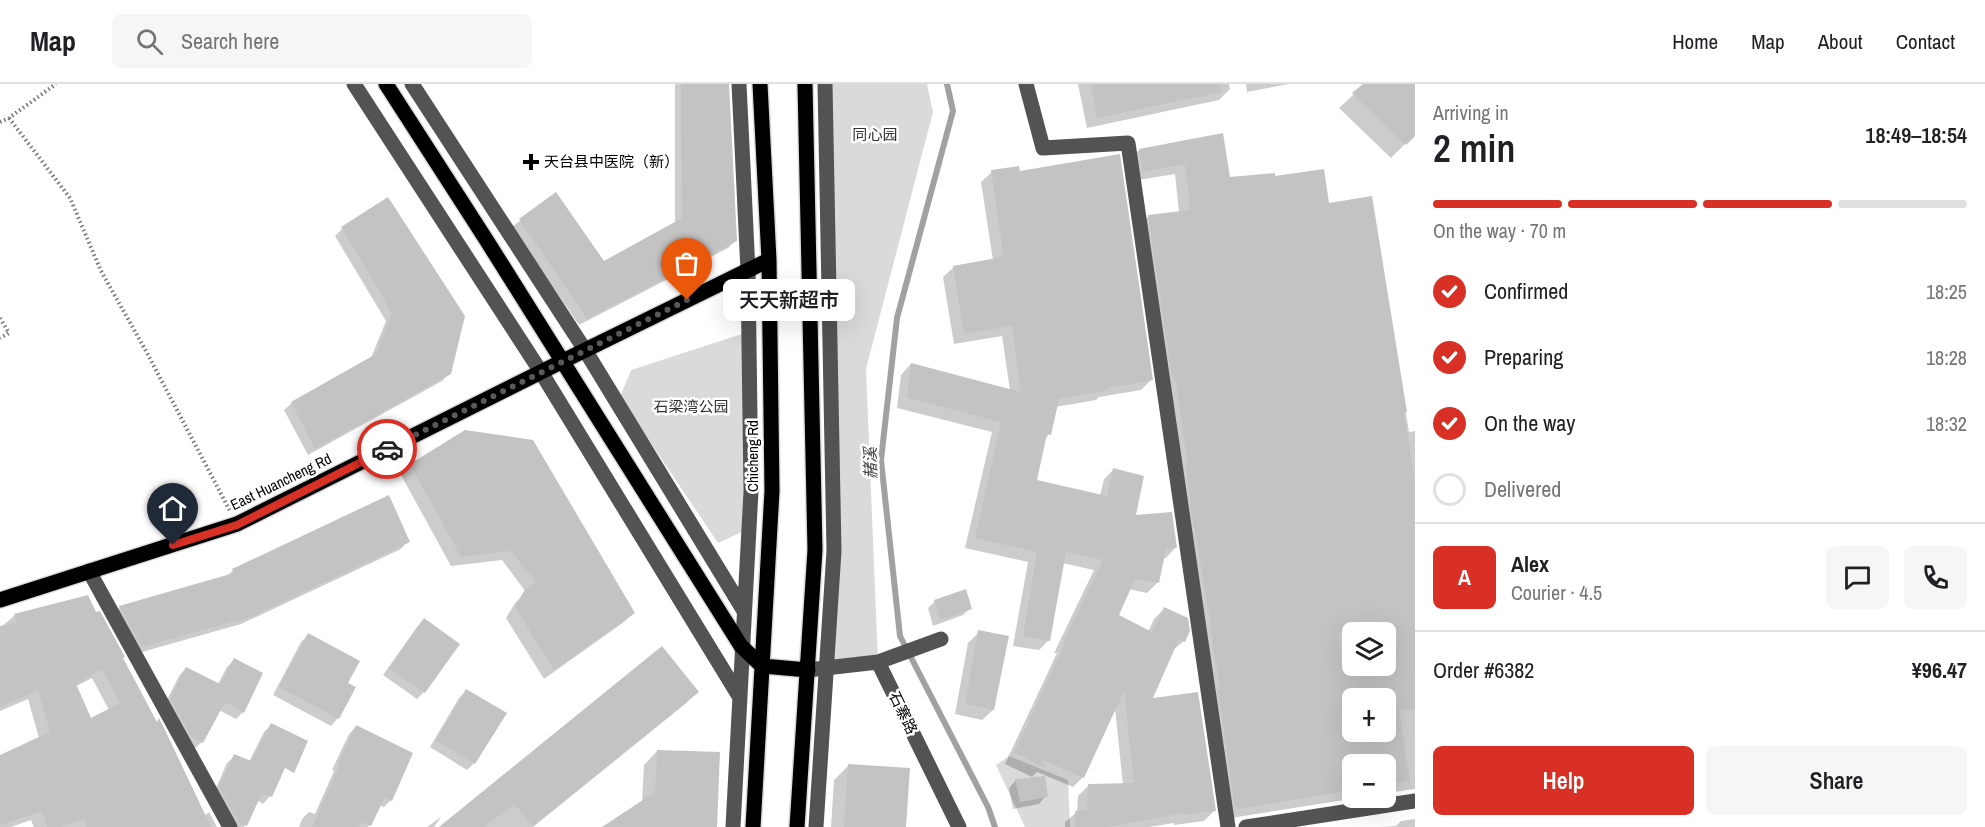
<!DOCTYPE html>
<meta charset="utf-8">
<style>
body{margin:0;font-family:"Archivo Narrow","Noto Sans SC",sans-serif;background:#f6f6f6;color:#202124;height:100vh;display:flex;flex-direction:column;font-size:22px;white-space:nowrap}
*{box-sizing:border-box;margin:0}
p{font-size:20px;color:#757577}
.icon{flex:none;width:33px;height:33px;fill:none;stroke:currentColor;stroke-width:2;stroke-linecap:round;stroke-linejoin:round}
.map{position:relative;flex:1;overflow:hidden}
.drawer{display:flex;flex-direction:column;background:#fff;width:570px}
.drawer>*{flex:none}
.fabs{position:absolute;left:1342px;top:538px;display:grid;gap:12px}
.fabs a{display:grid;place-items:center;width:54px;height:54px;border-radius:9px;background:#fff;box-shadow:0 6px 24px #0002;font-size:30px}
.pin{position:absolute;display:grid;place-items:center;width:51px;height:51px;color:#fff;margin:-62px -26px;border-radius:50% 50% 50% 0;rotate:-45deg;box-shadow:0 0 6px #0007}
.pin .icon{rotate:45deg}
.courier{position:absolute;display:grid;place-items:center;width:60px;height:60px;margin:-30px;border:4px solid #d93025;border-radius:50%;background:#fff;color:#222;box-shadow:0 2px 8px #0007}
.bubble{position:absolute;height:42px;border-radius:9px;background:#fff;box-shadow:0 6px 24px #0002;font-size:20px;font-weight:600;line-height:42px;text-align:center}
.overview em{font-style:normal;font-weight:600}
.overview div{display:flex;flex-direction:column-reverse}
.overview{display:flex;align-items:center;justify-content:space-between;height:102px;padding:0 18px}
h1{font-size:39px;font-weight:600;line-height:45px}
.bar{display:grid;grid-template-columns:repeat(4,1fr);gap:9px 6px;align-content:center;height:72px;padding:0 18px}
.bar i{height:8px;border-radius:4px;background:#e0e0e0}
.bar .on{background:#d93025}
.bar p{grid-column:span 4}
.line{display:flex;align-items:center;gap:15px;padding:0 18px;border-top:2px solid #e0e0e0}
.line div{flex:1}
.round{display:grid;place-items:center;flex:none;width:63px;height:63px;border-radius:9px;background:#f6f6f6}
ol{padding:0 18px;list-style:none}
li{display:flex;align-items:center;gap:18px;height:66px}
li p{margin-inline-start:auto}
li .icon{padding:6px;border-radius:50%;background:#d93025;color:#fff;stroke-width:4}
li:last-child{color:#757577}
li i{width:33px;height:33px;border:3px solid #e0e0e0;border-radius:50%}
.cta{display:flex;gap:12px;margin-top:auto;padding:12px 18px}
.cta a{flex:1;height:69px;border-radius:9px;background:#d93025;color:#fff;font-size:24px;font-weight:600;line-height:69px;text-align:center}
.cta a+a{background:#f6f6f6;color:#202124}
header{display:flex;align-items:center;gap:36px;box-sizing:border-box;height:84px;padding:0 30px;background:#fff;border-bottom:2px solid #e0e0e0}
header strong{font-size:28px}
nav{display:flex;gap:33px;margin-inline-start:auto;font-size:21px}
.search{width:420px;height:54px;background:#f6f6f6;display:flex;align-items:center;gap:15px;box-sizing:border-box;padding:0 21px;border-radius:9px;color:#757577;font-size:22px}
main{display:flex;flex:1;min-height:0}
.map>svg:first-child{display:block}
.green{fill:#dadada}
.shadow{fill:#0003;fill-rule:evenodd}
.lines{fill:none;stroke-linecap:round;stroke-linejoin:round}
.stream{stroke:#a1a1a1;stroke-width:6}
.building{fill:#c3c3c3;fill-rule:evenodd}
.major-casing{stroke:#dbdbdb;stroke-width:18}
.path{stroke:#757575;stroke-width:4;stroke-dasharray:1.5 3;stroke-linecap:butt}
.minor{stroke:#535353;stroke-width:15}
.major{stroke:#000;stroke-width:15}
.done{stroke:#595959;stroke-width:6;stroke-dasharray:0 10.8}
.route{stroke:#d93025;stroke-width:8}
.poi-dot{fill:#000;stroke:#fff;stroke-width:2}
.labels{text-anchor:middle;stroke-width:5;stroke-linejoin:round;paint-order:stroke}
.park-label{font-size:15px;fill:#313131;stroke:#fff}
.poi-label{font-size:15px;fill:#000;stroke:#fff;text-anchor:start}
.street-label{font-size:15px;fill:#000;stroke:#fff}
.water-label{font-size:16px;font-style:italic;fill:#424242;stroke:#fff}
</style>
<header>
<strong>Map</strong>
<div class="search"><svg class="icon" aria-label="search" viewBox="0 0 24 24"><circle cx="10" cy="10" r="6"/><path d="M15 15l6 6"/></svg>Search here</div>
<nav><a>Home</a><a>Map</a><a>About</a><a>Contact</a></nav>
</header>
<main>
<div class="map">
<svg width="1415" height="743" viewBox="0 0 1415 743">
<rect width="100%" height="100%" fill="#fff"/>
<path class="green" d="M 825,0 L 927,0 L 933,28 L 866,285 L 878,578 L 827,584 L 834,467 Z
M 748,248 L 742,448 L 718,459 L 620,313 L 631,286 Z
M 1009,672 L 1068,696 L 1070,743 L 1025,743 L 996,681 Z"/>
<path class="shadow" d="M 675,0 L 728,0 L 735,157 L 728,164 L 579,241 L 512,143 L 556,110 L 604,179 L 675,139 Z
M 1078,0 L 1229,0 L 1230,5 L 1219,16 L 1087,44 Z
M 1246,0 L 1289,0 L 1247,8 Z
M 1365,0 L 1415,0 L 1415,50 L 1391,74 L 1339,24 Z
M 1221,51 L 1229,95 L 1274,94 L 1327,120 L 1371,114 L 1409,348 L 1415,347 L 1415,705 L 1386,709 L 1386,681 L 1353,681 L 1353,714 L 1357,714 L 1225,735 L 1138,143 L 1149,132 L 1179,129 L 1175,90 L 1132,97 L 1129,77 L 1139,66 ZM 1353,549 L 1386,549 L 1386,582 L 1353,582 ZM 1353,615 L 1386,615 L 1386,648 L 1353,648 Z
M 992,88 L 1019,88 L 1151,296 L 1141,306 L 1099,313 L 1096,316 L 1055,323 L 1049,350 L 1045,355 L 1035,397 L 1100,412 L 1104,395 L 1114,385 L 1134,433 L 1176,463 L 1166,474 L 1163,474 L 1157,499 L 1147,509 L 1129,505 L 1117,532 L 1148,548 L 1154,535 L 1164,525 L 1184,557 L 1172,567 L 1150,616 L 1214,727 L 1204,737 L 1174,741 L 1174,739 L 1149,743 L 1065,743 L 1065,738 L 1077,728 L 1078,712 L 1089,701 L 1123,701 L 1115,624 L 1083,693 L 1073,703 L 1037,688 L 1032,693 L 1005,680 L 1057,569 L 1054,569 L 1094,486 L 1062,479 L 1049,556 L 1039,566 L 1013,562 L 1028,478 L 965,464 L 992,348 L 897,324 L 901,291 L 911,280 L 1010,306 L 1002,252 L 954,260 L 943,193 L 954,183 L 993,176 L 981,98 Z
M 387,115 L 450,289 L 442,297 L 308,371 L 284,326 L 292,319 L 371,274 L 386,237 L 335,152 L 342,145 Z
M 466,348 L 633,529 L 624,538 L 544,595 L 506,534 L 515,519 L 526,508 L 502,476 L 451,482 L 401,391 L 411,381 Z
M 408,457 L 401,465 L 241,540 L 135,570 L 113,530 L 120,523 L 226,493 L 233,486 Z
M 935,517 L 970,524 L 963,531 L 933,542 L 928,524 Z
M 15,531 L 122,574 L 204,732 L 209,728 L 217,743 L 34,743 L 31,736 L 11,743 L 0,743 L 0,672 L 39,654 L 28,615 L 0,627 L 0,544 ZM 92,594 L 109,626 L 90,636 L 75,603 Z
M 424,536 L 424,608 L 417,615 L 383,591 L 417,543 Z
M 979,548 L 993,626 L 982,636 L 955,630 L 968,559 Z
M 308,551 L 346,600 L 338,634 L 331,642 L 273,611 L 301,558 Z
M 662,564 L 697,608 L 684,621 L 533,743 L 441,743 Z
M 234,576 L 261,590 L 243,628 L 236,635 L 219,626 L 202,658 L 194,665 L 164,622 L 179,592 L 186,584 L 218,600 L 227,583 Z
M 466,607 L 474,679 L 467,686 L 430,663 L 459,614 Z
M 271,641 L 297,653 L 270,712 L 263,720 L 257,716 L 244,743 L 230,743 L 213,711 L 227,679 L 235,672 L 249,678 L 264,648 Z
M 356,643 L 391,716 L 384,723 L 379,721 L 368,743 L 299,743 L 302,735 L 309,728 L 315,730 L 334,687 L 332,686 L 349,650 Z
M 657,667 L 718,670 L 716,743 L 605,743 L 642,718 L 644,681 Z
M 848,682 L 908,685 L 904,743 L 831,743 L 834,696 Z
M 1016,696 L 1046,712 L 1039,720 L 1013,725 L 1009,704 Z
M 441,733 L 434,743 L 427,743 Z
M 1415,735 L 1415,743 L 1381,743 L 1396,742 L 1401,737 Z"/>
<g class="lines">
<path class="stream" d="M 947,0 L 953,27 L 897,234 L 881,376 L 900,552 L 988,723 L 995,743"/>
</g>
<path class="building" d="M 681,0 L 729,0 L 737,157 L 587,235 L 519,135 L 556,108 L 604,177 L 682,134 Z
M 1091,0 L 1220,0 L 1221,8 L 1097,34 Z
M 1363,0 L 1415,0 L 1415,52 L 1406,61 L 1352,9 Z
M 1223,49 L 1230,93 L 1275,89 L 1275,92 L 1324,85 L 1329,119 L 1372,112 L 1407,328 L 1404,329 L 1415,397 L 1415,625 L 1399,626 L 1410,697 L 1386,700 L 1386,681 L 1353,681 L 1353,706 L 1239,725 L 1235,725 L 1218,606 L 1220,605 L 1210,545 L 1212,546 L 1191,426 L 1186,380 L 1188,380 L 1175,293 L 1172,293 L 1148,131 L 1190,126 L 1185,80 L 1142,88 L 1139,65 ZM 1337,549 L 1386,549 L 1386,582 L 1342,582 ZM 1348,615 L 1386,615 L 1386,648 L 1353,648 Z
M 1120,70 L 1153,296 L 1107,304 L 1108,306 L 1059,315 L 1051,351 L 1047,350 L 1037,396 L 1107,412 L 1113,384 L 1144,392 L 1136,431 L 1172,428 L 1177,464 L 1166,465 L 1159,499 L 1135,495 L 1119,531 L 1152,548 L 1164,523 L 1188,534 L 1190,547 L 1185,558 L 1179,555 L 1153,614 L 1198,608 L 1216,727 L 1184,731 L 1184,729 L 1107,743 L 1075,743 L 1075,727 L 1087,726 L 1088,700 L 1134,699 L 1124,607 L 1084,694 L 1043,676 L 1044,683 L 1014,669 L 1065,559 L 1063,559 L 1103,476 L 1066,468 L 1050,557 L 1023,552 L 1037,468 L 975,454 L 1001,338 L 907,314 L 911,279 L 1021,308 L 1012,242 L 964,250 L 953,182 L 1002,173 L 1001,169 L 1003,169 L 991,86 L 1019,82 L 1020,87 Z
M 388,113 L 465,232 L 451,290 L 315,365 L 291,318 L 376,270 L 392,229 L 341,143 Z
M 465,346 L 533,356 L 635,529 L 554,586 L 515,523 L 524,507 L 536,498 L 511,467 L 461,473 L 410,380 Z
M 389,411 L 410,458 L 250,533 L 142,563 L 119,522 L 234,489 L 232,485 Z
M 966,505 L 972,525 L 940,536 L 934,516 Z
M 88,511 L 96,528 L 100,527 L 125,573 L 123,574 L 157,638 L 159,634 L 165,646 L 211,743 L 86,743 L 84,735 L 60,743 L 47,743 L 42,727 L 0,741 L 0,671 L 50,648 L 38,606 L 0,623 L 0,542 L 17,539 L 14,530 ZM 102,585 L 120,619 L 91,634 L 76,600 Z
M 424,534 L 460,560 L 425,609 L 389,584 Z
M 978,546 L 1009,552 L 994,626 L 965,620 Z
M 308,549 L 360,577 L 348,599 L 356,603 L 339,635 L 279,603 Z
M 662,562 L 699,608 L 533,742 L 514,720 L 484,743 L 439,743 Z
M 234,574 L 263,589 L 244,629 L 225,618 L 203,659 L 191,652 L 170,614 L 186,583 L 220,600 Z
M 466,605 L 507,629 L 475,680 L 436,656 Z
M 271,639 L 308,657 L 294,689 L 285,684 L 272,713 L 262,709 L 247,742 L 239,739 L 219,703 L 234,670 L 251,677 Z
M 356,641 L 413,669 L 392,717 L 385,713 L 371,742 L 361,738 L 359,743 L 312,743 L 340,680 L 338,679 Z
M 657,666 L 720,668 L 717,743 L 602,743 L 655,708 Z
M 848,680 L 910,684 L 906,743 L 844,743 Z
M 1045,692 L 1048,713 L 1020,718 L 1015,695 Z"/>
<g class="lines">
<g class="major-casing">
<path id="major" d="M 386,0 L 487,157 L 741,562 L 762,582 L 808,586
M 0,516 L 237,440 L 563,277 L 769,176
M 753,743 L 772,407 L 769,176 L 760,0
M 797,743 L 815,466 L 805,0"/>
</g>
<path class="path" d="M 9,34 L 70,114 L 101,187 L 146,267 L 230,427
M 0,38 L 9,34 L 56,0
M 0,234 L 9,249 L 0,254"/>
<path class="minor" d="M 354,0 L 541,288 L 739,612
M 412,0 L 585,266 L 744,527
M 1026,0 L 1043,64 L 1128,59 L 1228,743
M 89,487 L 230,743
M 878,578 L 941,555
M 808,586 L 878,578 L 959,743
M 733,743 L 751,407 L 748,187 L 739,0
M 816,743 L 834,467 L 825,0
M 1246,743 L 1415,717"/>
<use href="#major" class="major"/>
</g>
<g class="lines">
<path class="done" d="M 387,365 L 687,216"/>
<path class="route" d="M 173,461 L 237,441 L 387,365"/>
</g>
<path class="poi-dot" d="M528 69h6v6h6v6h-6v6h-6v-6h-6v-6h6z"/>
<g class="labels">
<g class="park-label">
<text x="875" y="56">同心园</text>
<text x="691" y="328">石梁湾公园</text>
</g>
<g class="poi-label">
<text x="544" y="83">天台县中医院（新）</text>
</g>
<g class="street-label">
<text transform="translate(753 372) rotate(-90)" y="5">Chicheng Rd</text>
<text transform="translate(281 398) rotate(-26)" y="5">East Huancheng Rd</text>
<text transform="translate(903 629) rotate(64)" y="5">石寨路</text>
</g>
<g class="water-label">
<text transform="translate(870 379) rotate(-91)" y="6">赭溪</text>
</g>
</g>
</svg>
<div class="fabs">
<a><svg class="icon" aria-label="layers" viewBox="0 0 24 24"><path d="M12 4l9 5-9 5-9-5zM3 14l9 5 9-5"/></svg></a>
<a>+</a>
<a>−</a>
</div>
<div class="pin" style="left:687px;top:216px;background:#ea580c"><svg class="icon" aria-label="bag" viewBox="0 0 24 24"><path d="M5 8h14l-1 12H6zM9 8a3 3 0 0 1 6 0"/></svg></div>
<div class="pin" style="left:173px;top:461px;background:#1f2937"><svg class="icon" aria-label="home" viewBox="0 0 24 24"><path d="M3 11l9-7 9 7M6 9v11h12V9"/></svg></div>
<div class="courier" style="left:387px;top:365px"><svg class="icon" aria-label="car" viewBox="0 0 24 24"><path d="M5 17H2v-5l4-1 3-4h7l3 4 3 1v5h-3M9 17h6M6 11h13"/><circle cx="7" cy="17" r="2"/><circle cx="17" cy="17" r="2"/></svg></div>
<div class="bubble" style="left:723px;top:195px;width:132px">天天新超市</div>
</div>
<section class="drawer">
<div class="overview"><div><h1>2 min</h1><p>Arriving in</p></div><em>18:49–18:54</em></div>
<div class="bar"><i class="on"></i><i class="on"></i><i class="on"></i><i></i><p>On the way · 70 m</p></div>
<ol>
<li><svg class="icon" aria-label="check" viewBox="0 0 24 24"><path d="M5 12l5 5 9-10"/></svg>Confirmed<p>18:25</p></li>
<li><svg class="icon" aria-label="check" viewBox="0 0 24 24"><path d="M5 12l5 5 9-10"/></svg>Preparing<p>18:28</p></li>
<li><svg class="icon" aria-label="check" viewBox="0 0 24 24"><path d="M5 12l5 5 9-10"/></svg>On the way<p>18:32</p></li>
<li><i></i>Delivered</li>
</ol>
<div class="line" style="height:108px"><b class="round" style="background:#d93025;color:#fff">A</b><div><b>Alex</b><p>Courier · 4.5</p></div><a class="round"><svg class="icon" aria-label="chat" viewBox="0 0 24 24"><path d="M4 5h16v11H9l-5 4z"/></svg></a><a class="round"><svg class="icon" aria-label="phone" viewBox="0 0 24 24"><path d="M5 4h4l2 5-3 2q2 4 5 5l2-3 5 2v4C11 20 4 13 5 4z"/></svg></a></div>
<div class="line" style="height:78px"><div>Order #6382</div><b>¥96.47</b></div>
<div class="cta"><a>Help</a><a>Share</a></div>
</section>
</main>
